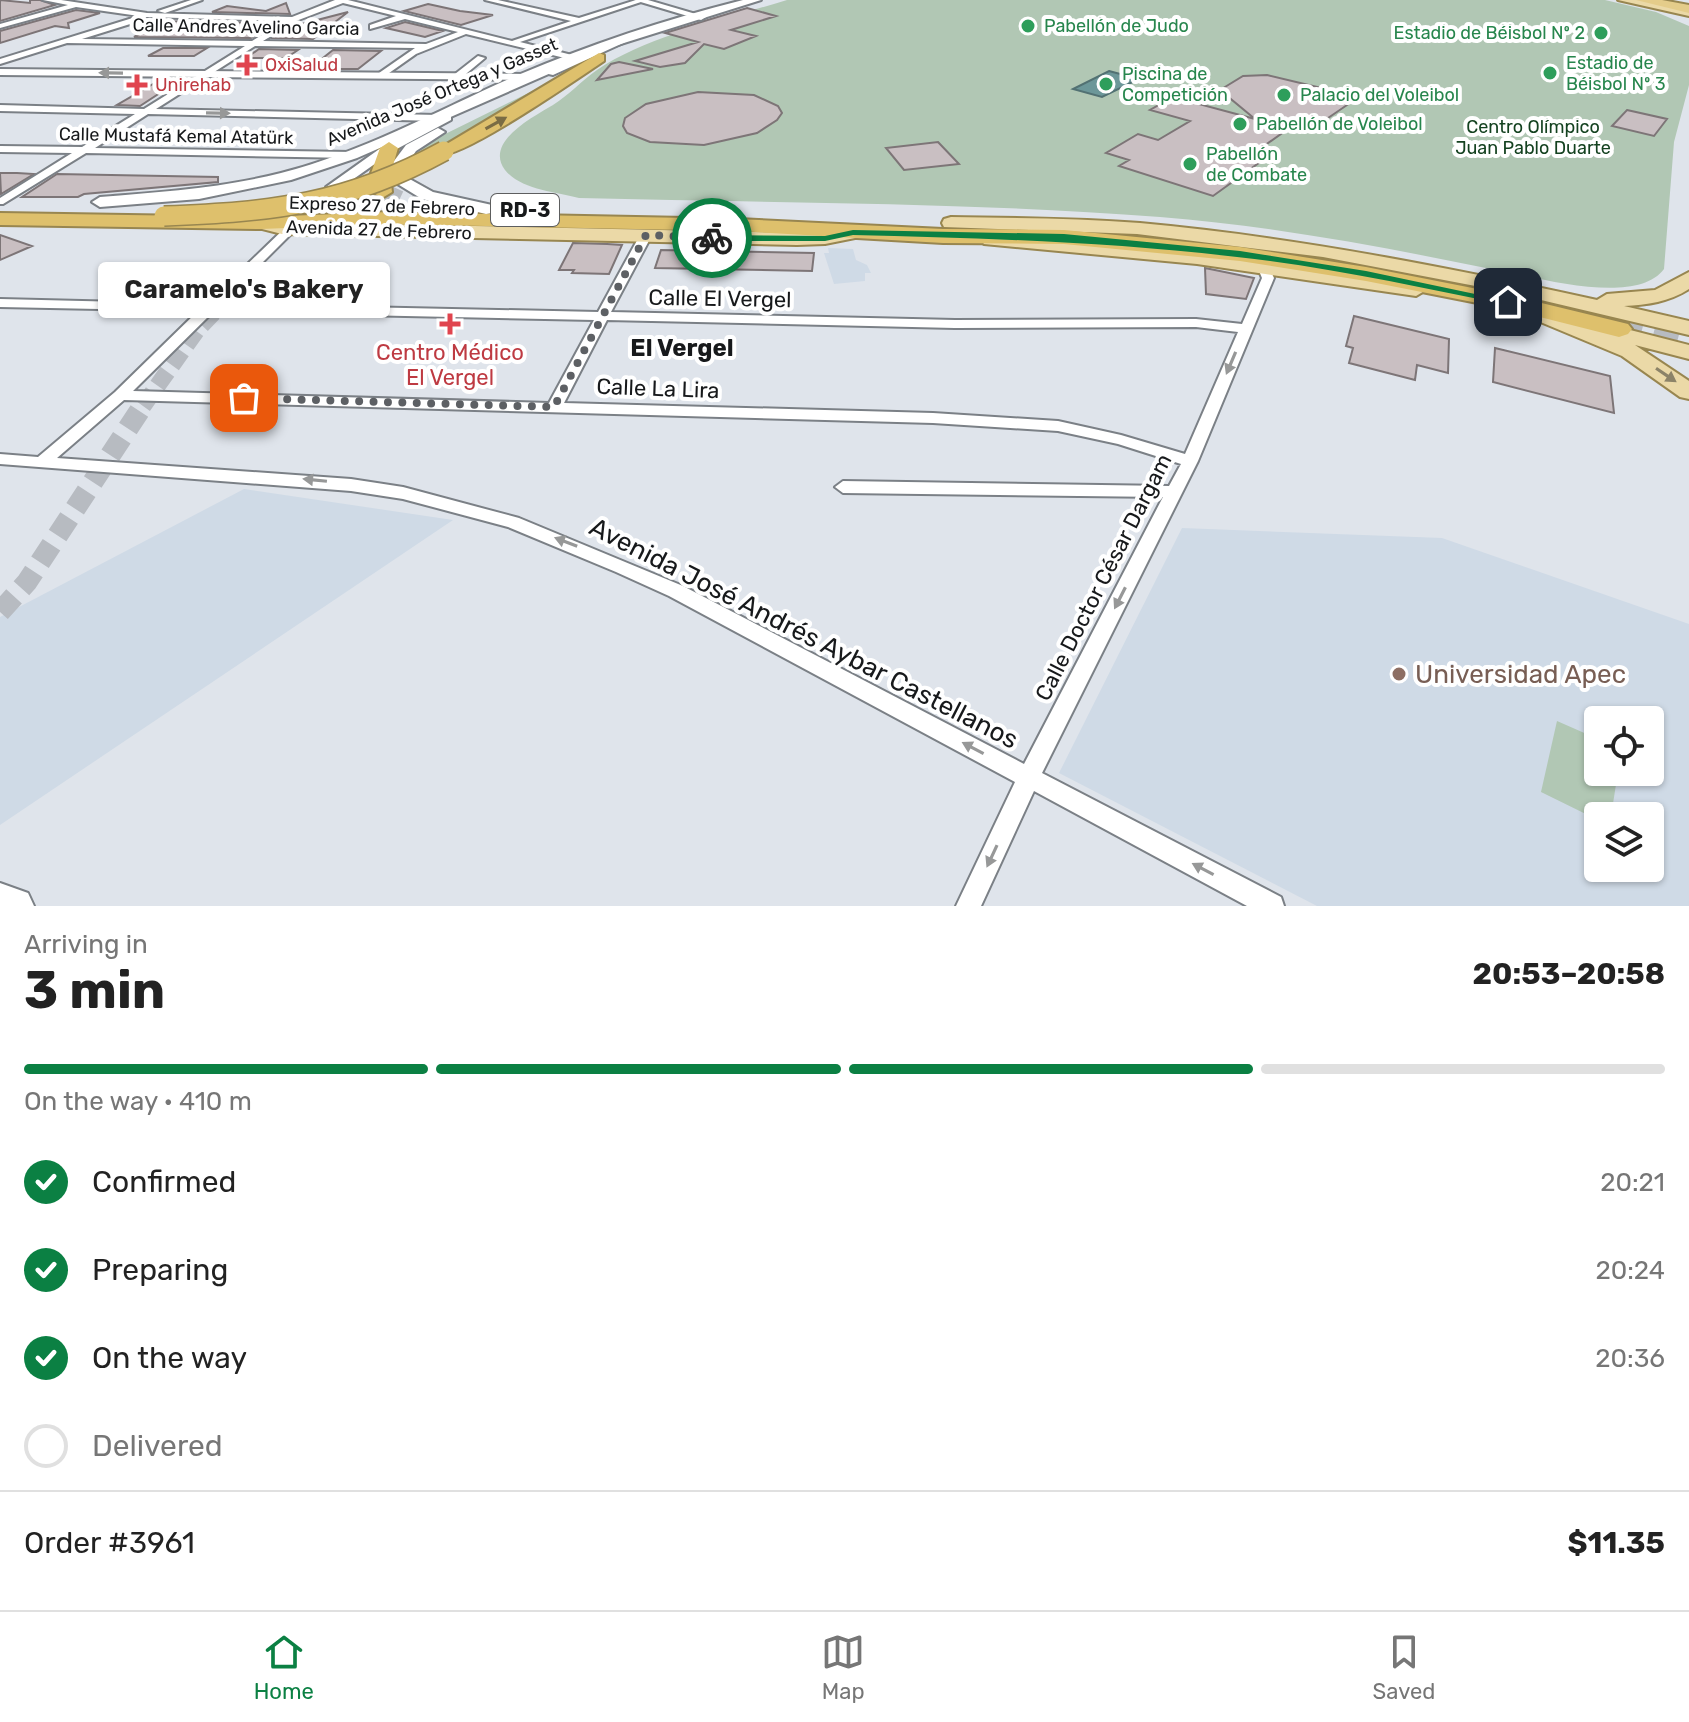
<!DOCTYPE html>
<meta charset="utf-8">
<style>
body{margin:0;font-family:Rubik,sans-serif;background:#f2f2f2;color:#222;height:100vh;display:flex;flex-direction:column;font-size:30px;white-space:nowrap}
*{box-sizing:border-box;margin:0}
p{font-size:26px;color:#767676}
.icon{flex:none;width:44px;height:44px;fill:none;stroke:currentColor;stroke-width:2;stroke-linecap:round;stroke-linejoin:round}
.map{position:relative;height:906px;overflow:hidden}
.panel{display:flex;flex-direction:column;background:#fff;flex:1}
.panel>*{flex:none}
.buttons{position:absolute;left:1584px;top:706px;display:grid;gap:16px}
.buttons a{display:grid;place-items:center;width:80px;height:80px;border-radius:8px;background:#fff;box-shadow:0 2px 6px #0004;font-size:40px}
.pin{position:absolute;display:grid;place-items:center;width:68px;height:68px;color:#fff;margin:-34px;border-radius:16px;box-shadow:0 4px 12px #0006}
.courier{position:absolute;display:grid;place-items:center;width:80px;height:80px;margin:-40px;border:6px solid #0b8043;border-radius:50%;background:#fff;color:#222;box-shadow:0 2px 10px #0007}
.bubble{position:absolute;height:56px;border-radius:8px;background:#fff;box-shadow:0 2px 6px #0004;font-size:26px;font-weight:700;line-height:56px;text-align:center}
.headline em{font-style:normal;font-weight:700}
.headline div{display:flex;flex-direction:column-reverse}
.headline{display:flex;align-items:center;justify-content:space-between;height:136px;padding:0 24px}
h1{font-size:52px;font-weight:700;line-height:60px}
.bar{display:grid;grid-template-columns:repeat(4,1fr);gap:12px 8px;align-content:center;height:96px;padding:0 24px}
.bar i{height:10px;border-radius:6px;background:#e0e0e0}
.bar .active{background:#0b8043}
.bar p{grid-column:span 4}
.line{display:flex;align-items:center;gap:20px;padding:0 24px;border-top:2px solid #e0e0e0}
.line div{flex:1}
ol{padding:0 24px;list-style:none}
li{display:flex;align-items:center;gap:24px;height:88px}
li p{margin-inline-start:auto}
li .icon{padding:8px;border-radius:50%;background:#0b8043;color:#fff;stroke-width:4}
li:last-child{color:#767676}
li i{width:44px;height:44px;border:4px solid #e0e0e0;border-radius:50%}
.menu{display:flex;justify-content:space-around;align-items:center;height:112px;border-top:2px solid #e0e0e0;background:#fff;font-size:22px;color:#767676}
.menu a{display:grid;justify-items:center;gap:4px}
.menu .active{color:#0b8043}
.map>svg:first-child{display:block}
.built{fill:#cfdae6;fill-rule:evenodd}
.green{fill:#b1c7b4}
.water{fill:#6c9799;stroke:#527173;stroke-width:2}
.building{fill:#c9bfc2;stroke:#7d7577;stroke-width:2}
.lines{fill:none;stroke-linecap:round;stroke-linejoin:round}
.tertiary-tunnel-far1{stroke:#b7bbc1;stroke-width:17;stroke-dasharray:17 8;stroke-linecap:butt}
.tertiary-tunnel{stroke:#b7bbc1;stroke-width:21;stroke-dasharray:21 11;stroke-linecap:butt}
.motorway-tunnel-far1{stroke:#b7bbc1;stroke-width:19;stroke-dasharray:19 10;stroke-linecap:butt}
.motorway-tunnel{stroke:#b7bbc1;stroke-width:25;stroke-dasharray:25 12;stroke-linecap:butt}
.minor-casing{stroke:#7b8086;stroke-width:4}
.tertiary-casing{stroke:#7b8086;stroke-width:4}
.secondary-casing{stroke:#7b8086;stroke-width:4}
.primary-casing{stroke:#988650;stroke-width:4}
.trunk-casing{stroke:#988650;stroke-width:4}
.motorway-casing{stroke:#988650;stroke-width:4}
.minor{fill:#fff;fill-rule:evenodd}
.tertiary{fill:#fff;fill-rule:evenodd}
.secondary{fill:#fff;fill-rule:evenodd}
.primary{fill:#ebd9a7;fill-rule:evenodd}
.trunk{fill:#e4cc8a;fill-rule:evenodd}
.motorway{fill:#dec06c;fill-rule:evenodd}
.motorway-bridge-casing{stroke:#988650;stroke-width:22;stroke-linecap:butt}
.motorway-bridge{stroke:#dec06c;stroke-width:19}
.oneway{fill:#979898}
.oneway2{fill:#7a6c44}
.oneway3{fill:#8c8368}
.route{fill:#0b8043}
.done{stroke:#5d6064;stroke-width:8;stroke-dasharray:0 14.4}
.leisure-dot{fill:#2e9e5b;stroke:#fff;stroke-width:3}
.health-dot{fill:#e0444e;stroke:#fff;stroke-width:3}
.education-dot{fill:#8d6e63;stroke:#fff;stroke-width:3}
.labels{text-anchor:middle;stroke-width:8;stroke-linejoin:round;paint-order:stroke}
.far-leisure-label{font-size:18px;fill:#27864d;stroke:#fff;text-anchor:start}
.far-street-label{font-size:18px;fill:#17191b;stroke:#fff}
.far-health-label{font-size:18px;fill:#be3a42;stroke:#fff;text-anchor:start}
.far-park-label{font-size:18px;fill:#144220;stroke:#fff}
.shield{fill:#fff;stroke:#5d5e5f;stroke-width:2}
.shield-label{font-size:20px;font-weight:bold;fill:#17191b}
.street-label{font-size:22px;fill:#17191b;stroke:#fff}
.health-label{font-size:22px;fill:#be3a42;stroke:#fff}
.neighbourhood-label{font-size:24px;font-weight:bold;fill:#17191b;stroke:#fff}
.near-street-label{font-size:26px;fill:#17191b;stroke:#fff}
.near-education-label{font-size:26px;fill:#785e54;stroke:#fff;text-anchor:start}
</style>
<div class="map">
<svg width="1689" height="906" viewBox="0 0 1689 906">
<rect width="100%" height="100%" fill="#dfe4eb"/>
<path class="built" d="M 828,248 L 853,249 L 856,260 L 867,265 L 871,273 L 865,273 L 865,281 L 834,284 L 824,253 L 829,253 Z
M 244,489 L 453,520 L 0,825 L 0,617 Z
M 1182,528 L 1442,538 L 1689,624 L 1689,906 L 1317,906 L 1059,773 ZM 1598,720 L 1650,720 L 1650,772 L 1598,772 ZM 1598,816 L 1650,816 L 1650,868 L 1598,868 Z"/>
<path class="green" d="M 787,0 L 1605,0 L 1656,12 L 1689,26 L 1689,85 L 1674,142 L 1664,269 C 1637,306 1540,278 1501,271 C 1388,248 1275,226 1160,217 C 967,202 772,203 579,198 C 556,192 521,190 505,170 C 484,142 533,117 553,105 C 569,95 581,81 597,70 C 647,36 729,18 787,0 Z
M 565,75 L 494,119 L 407,164 L 429,142 Z
M 1557,721 L 1598,739 L 1598,772 L 1618,772 L 1611,816 L 1598,816 L 1598,820 L 1541,792 Z"/>
<path class="water" d="M 1109,71 L 1139,79 L 1102,97 L 1073,89 Z"/>
<path class="building" d="M 0,0 L 30,3 L 30,0 L 40,0 L 55,5 L 0,21 Z
M 286,3 L 290,14 L 212,12 L 227,6 L 266,11 Z
M 428,4 L 460,11 L 493,15 L 461,25 L 404,11 Z
M 747,8 L 776,16 L 731,30 L 756,36 L 724,49 L 704,44 L 685,63 L 660,67 L 635,61 L 698,42 L 665,33 Z
M 76,10 L 100,13 L 68,23 L 69,28 L 55,26 L 0,43 L 0,31 Z
M 348,12 L 313,39 L 273,38 L 294,26 Z
M 162,22 L 185,21 L 275,24 L 251,38 L 134,37 Z
M 405,22 L 443,31 L 425,37 L 386,28 Z
M 163,48 L 207,48 L 194,56 L 148,56 Z
M 259,49 L 298,50 L 286,58 L 246,58 Z
M 333,50 L 381,51 L 358,69 L 309,69 Z
M 619,62 L 653,69 L 597,80 L 611,64 Z
M 1267,75 L 1338,92 L 1350,103 L 1328,118 L 1305,117 L 1247,158 L 1260,162 L 1213,196 L 1119,166 L 1129,160 L 1106,153 L 1138,134 L 1158,140 L 1190,121 L 1150,110 L 1173,97 L 1255,119 L 1220,90 L 1243,76 Z
M 160,80 L 164,80 L 169,87 L 140,106 L 117,105 Z
M 698,92 L 754,95 L 778,106 L 782,113 L 777,120 L 757,133 L 704,145 L 650,142 L 627,133 L 623,126 L 625,118 L 646,104 Z
M 1627,110 L 1667,119 L 1654,136 L 1612,126 Z
M 938,142 L 959,164 L 904,170 L 886,148 Z
M 0,173 L 17,173 L 34,174 L 1,194 Z
M 57,174 L 218,177 L 218,182 L 84,194 L 78,197 L 22,197 Z
M 0,235 L 32,246 L 0,260 Z
M 573,243 L 607,244 L 622,245 L 609,274 L 572,273 L 574,270 L 559,270 Z
M 661,250 L 814,253 L 812,271 L 655,268 Z
M 1205,268 L 1254,278 L 1246,299 L 1206,294 Z
M 1354,316 L 1449,339 L 1448,373 L 1417,365 L 1415,380 L 1349,363 L 1353,348 L 1346,346 Z
M 1495,348 L 1610,376 L 1614,413 L 1493,382 Z"/>
<g class="lines">
<path class="tertiary-tunnel-far1" d="M 143,406 L 197,330 L 256,268"/>
<path class="tertiary-tunnel" d="M 0,612 L 27,582 L 144,404"/>
<path class="motorway-tunnel-far1" d="M 382,192 L 433,216 L 462,222"/>
<path class="motorway-tunnel" d="M 1619,319 L 1689,337"/>
<g class="minor-casing">
<path id="minor" d="M 43,0 L 61,0 L 147,13 L 292,17 L 335,0 L 348,0 L 512,41 L 571,21 L 485,0 L 498,0 L 579,18 L 636,0 L 647,0 L 520,42 L 576,56 L 573,60 L 466,34 L 416,54 L 382,78 L 378,75 L 379,73 L 415,48 L 255,46 L 156,109 L 438,115 L 443,118 L 438,121 L 148,114 L 95,148 L 352,152 L 357,155 L 352,158 L 86,153 L 3,204 L 0,204 L 0,198 L 72,153 L 0,152 L 0,146 L 82,147 L 135,114 L 0,111 L 0,105 L 144,109 L 245,46 L 67,43 L 0,64 L 0,59 L 139,16 L 76,7 L 0,28 L 0,24 L 68,5 ZM 343,3 L 396,16 L 370,25 L 370,29 L 405,19 L 458,32 L 426,44 L 263,41 L 296,21 ZM 143,17 L 147,17 L 285,21 L 252,41 L 82,39 L 143,20 Z
M 191,0 L 202,0 L 165,13 L 158,11 Z
M 478,56 L 485,58 L 461,78 L 455,78 L 455,74 Z
M 291,225 L 297,228 L 221,304 L 598,312 L 640,235 L 646,231 L 652,235 L 611,312 L 955,320 L 1196,319 L 1242,324 L 1262,278 L 1257,266 L 1259,263 L 1267,263 L 1274,278 L 1198,461 L 1042,773 L 1281,897 L 1284,906 L 1247,906 L 1034,791 L 981,906 L 956,906 L 1015,782 L 669,596 L 616,572 L 508,527 L 403,499 L 351,491 L 0,464 L 0,454 L 38,457 L 115,392 L 198,311 L 0,307 L 0,299 L 206,304 L 287,226 ZM 213,312 L 594,320 L 549,403 L 133,391 ZM 607,320 L 955,328 L 1196,327 L 1238,332 L 1185,454 L 1121,435 L 1058,421 L 933,413 L 564,403 ZM 124,400 L 933,423 L 1058,431 L 1118,444 L 1181,464 L 1169,486 L 843,481 L 835,487 L 843,493 L 1163,497 L 1024,764 L 683,586 L 519,518 L 403,487 L 351,479 L 57,458 Z"/>
</g>
<g class="tertiary-casing">
<path id="tertiary" d="M 634,0 L 648,0 L 706,17 L 701,20 Z
M 626,36 L 634,38 L 553,75 L 544,73 Z
M 0,69 L 525,74 L 530,77 L 525,80 L 0,75 Z
M 447,114 L 451,116 L 451,120 L 393,151 L 338,190 L 326,187 L 385,145 Z"/>
</g>
<g class="secondary-casing">
<path id="secondary" d="M 743,0 L 761,0 L 608,48 L 357,158 L 291,180 L 199,199 L 100,207 L 92,202 L 100,197 C 161,192 222,188 281,173 C 364,152 440,109 518,75 C 591,44 666,19 743,0 Z
M 438,128 L 445,132 L 416,151 L 404,169 L 406,177 L 433,192 L 492,205 L 494,209 L 492,213 L 486,214 L 422,199 L 391,180 L 388,169 L 406,145 Z
M 0,883 L 28,893 L 34,906 L 0,906 Z"/>
</g>
<g class="primary-casing">
<path id="primary" d="M 1618,0 L 1643,0 L 1689,8 L 1689,16 Z
M 261,217 L 282,222 L 797,233 L 853,227 L 862,233 L 860,237 L 825,244 L 797,245 L 282,234 L 254,227 L 252,223 Z
M 951,217 C 1014,218 1077,218 1140,223 C 1294,237 1446,267 1597,300 L 1607,294 L 1655,290 L 1689,272 L 1689,289 C 1669,302 1647,305 1624,306 L 1689,321 L 1689,335 L 1507,292 L 1323,257 L 1137,234 L 944,227 L 942,223 L 944,219 Z
M 991,234 L 1197,252 L 1416,284 L 1426,290 L 1416,296 L 1197,264 L 984,244 L 981,240 L 984,236 Z
M 1546,310 L 1583,323 L 1591,320 L 1689,345 L 1689,359 L 1635,345 L 1689,381 L 1689,399 L 1680,397 L 1622,356 L 1538,321 L 1535,316 Z"/>
</g>
<g class="trunk-casing">
<path id="trunk" d="M 1636,0 L 1662,0 L 1689,5 L 1689,13 Z"/>
</g>
<g class="motorway-casing">
<path id="motorway" d="M 599,53 L 604,55 L 604,61 C 578,78 460,161 437,155 L 435,151 Z
M 389,142 L 398,148 L 390,176 L 392,192 L 382,198 L 372,192 L 370,176 L 380,148 Z
M 388,212 L 738,219 L 943,229 L 1064,230 L 1240,247 L 1366,267 L 1508,295 L 1628,324 L 1632,329 L 1628,334 L 1619,337 L 1508,309 L 1366,281 L 1240,261 L 1064,244 L 943,243 L 738,231 L 388,224 L 261,229 L 0,225 L 0,213 L 261,217 Z"/>
</g>
<use href="#minor" class="minor"/>
<use href="#tertiary" class="tertiary"/>
<use href="#secondary" class="secondary"/>
<use href="#primary" class="primary"/>
<use href="#trunk" class="trunk"/>
<use href="#motorway" class="motorway"/>
<g class="motorway-bridge-casing">
<path id="motorway-bridge" d="M 164,216 C 273,212 347,204 444,151"/>
</g>
<use href="#motorway-bridge" class="motorway-bridge"/>
</g>
<defs><path id="oneway-solid" d="M-6-.8H1V-3.2L6.5 0L1 3.2V.8H-6Z" transform="scale(2)"/></defs>
<g class="oneway">
<use href="#oneway-solid" transform="translate(111 73) rotate(-179)"/>
<use href="#oneway-solid" transform="translate(218 113) rotate(1)"/>
<use href="#oneway-solid" transform="translate(1231 363) rotate(113)"/>
<use href="#oneway-solid" transform="translate(315 480) rotate(-174)"/>
<use href="#oneway-solid" transform="translate(566 542) rotate(-159)"/>
<use href="#oneway-solid" transform="translate(1120 598) rotate(117)"/>
<use href="#oneway-solid" transform="translate(973 748) rotate(-152)"/>
<use href="#oneway-solid" transform="translate(992 856) rotate(115)"/>
<use href="#oneway-solid" transform="translate(1203 869) rotate(-152)"/>
</g>
<use class="oneway2" href="#oneway-solid" transform="translate(496 123) rotate(-29)"/>
<use class="oneway3" href="#oneway-solid" transform="translate(1666 375) rotate(34)"/>
<path class="route" d="M 853,230 L 1064,234 L 1240,251 L 1366,271 L 1513,302 L 1508,305 C 1418,287 1328,267 1237,257 C 1109,242 982,238 853,235 L 825,241 L 712,241 L 707,238 L 712,235 L 825,236 Z"/>
<g class="lines">
<path class="done" d="M 244,398 L 554,407 L 646,235 L 712,238"/>
</g>
<g class="leisure-dot">
<circle cx="1028" cy="26" r="8"/>
<circle cx="1601" cy="33" r="8"/>
<circle cx="1550" cy="73" r="8"/>
<circle cx="1106" cy="84" r="8"/>
<circle cx="1284" cy="95" r="8"/>
<circle cx="1240" cy="124" r="8"/>
<circle cx="1190" cy="164" r="8"/>
</g>
<g class="health-dot">
<path d="M243 53h8v8h8v8h-8v8h-8v-8h-8v-8h8z"/>
<path d="M133 73h8v8h8v8h-8v8h-8v-8h-8v-8h8z"/>
<path d="M446 312h8v8h8v8h-8v8h-8v-8h-8v-8h8z"/>
</g>
<circle class="education-dot" cx="1399" cy="674" r="8"/>
<g class="labels">
<g class="far-leisure-label">
<text x="1044" y="32">Pabellón de Judo</text>
<text x="1585" y="39" text-anchor="end">Estadio de Béisbol Nº 2</text>
<text x="1566" y="69">Estadio de<tspan x="1566" dy="21">Béisbol Nº 3</tspan></text>
<text x="1122" y="80">Piscina de<tspan x="1122" dy="21">Competición</tspan></text>
<text x="1300" y="101">Palacio del Voleibol</text>
<text x="1256" y="130">Pabellón de Voleibol</text>
<text x="1206" y="160">Pabellón<tspan x="1206" dy="21">de Combate</tspan></text>
</g>
<g class="far-street-label">
<text transform="translate(246 27) rotate(1)" y="6">Calle Andres Avelino Garcia</text>
<text transform="translate(442 92) rotate(-23)" y="6">Avenida José Ortega y Gasset</text>
<text transform="translate(176 136) rotate(1)" y="6">Calle Mustafá Kemal Atatürk</text>
<text transform="translate(382 206) rotate(2)" y="6">Expreso 27 de Febrero</text>
<text transform="translate(379 230) rotate(2)" y="6">Avenida 27 de Febrero</text>
</g>
<g class="far-health-label">
<text x="265" y="71">OxiSalud</text>
<text x="155" y="91">Unirehab</text>
</g>
<g class="far-park-label">
<text x="1533" y="133">Centro Olímpico<tspan x="1533" dy="21">Juan Pablo Duarte</tspan></text>
</g>
<rect class="shield" x="491" y="194" width="68" height="32" rx="6"/>
<g class="shield-label">
<text x="525" y="217">RD-3</text>
</g>
<g class="street-label">
<text transform="translate(720 298) rotate(1)" y="8">Calle El Vergel</text>
<text transform="translate(658 388) rotate(2)" y="8">Calle La Lira</text>
<text transform="translate(1103 577) rotate(-63)" y="8">Calle Doctor César Dargam</text>
</g>
<g class="health-label">
<text x="450" y="360">Centro Médico<tspan x="450" dy="25">El Vergel</tspan></text>
</g>
<g class="neighbourhood-label">
<text x="682" y="356">El Vergel</text>
</g>
<g class="near-street-label">
<text transform="translate(804 633) rotate(27)" y="9">Avenida José Andrés Aybar Castellanos</text>
</g>
<g class="near-education-label">
<text x="1415" y="683">Universidad Apec</text>
</g>
</g>
</svg>
<div class="buttons">
<a><svg class="icon" aria-label="locate" viewBox="0 0 24 24"><circle cx="12" cy="12" r="6"/><path d="M12 2v4M12 18v4M2 12h4M18 12h4"/></svg></a>
<a><svg class="icon" aria-label="layers" viewBox="0 0 24 24"><path d="M12 4l9 5-9 5-9-5zM3 14l9 5 9-5"/></svg></a>
</div>
<div class="pin" style="left:244px;top:398px;background:#ea580c"><svg class="icon" aria-label="bag" viewBox="0 0 24 24"><path d="M5 8h14l-1 12H6zM9 8a3 3 0 0 1 6 0"/></svg></div>
<div class="pin" style="left:1508px;top:302px;background:#1f2937"><svg class="icon" aria-label="home" viewBox="0 0 24 24"><path d="M3 11l9-7 9 7M6 9v11h12V9"/></svg></div>
<div class="courier" style="left:712px;top:238px"><svg class="icon" aria-label="bike" viewBox="0 0 24 24"><circle cx="6" cy="16" r="4"/><circle cx="18" cy="16" r="4"/><path d="M6 16l4-8h5l3 8M10 8l3 8H6M13 5h3"/></svg></div>
<div class="bubble" style="left:98px;top:262px;width:292px">Caramelo's Bakery</div>
</div>
<section class="panel">
<div class="headline"><div><h1>3 min</h1><p>Arriving in</p></div><em>20:53–20:58</em></div>
<div class="bar"><i class="active"></i><i class="active"></i><i class="active"></i><i></i><p>On the way · 410 m</p></div>
<ol>
<li><svg class="icon" aria-label="check" viewBox="0 0 24 24"><path d="M5 12l5 5 9-10"/></svg>Confirmed<p>20:21</p></li>
<li><svg class="icon" aria-label="check" viewBox="0 0 24 24"><path d="M5 12l5 5 9-10"/></svg>Preparing<p>20:24</p></li>
<li><svg class="icon" aria-label="check" viewBox="0 0 24 24"><path d="M5 12l5 5 9-10"/></svg>On the way<p>20:36</p></li>
<li><i></i>Delivered</li>
</ol>
<div class="line" style="height:104px"><div>Order #3961</div><b>$11.35</b></div>
</section>
<nav class="menu">
<a class="active"><svg class="icon" aria-label="home" viewBox="0 0 24 24"><path d="M3 11l9-7 9 7M6 9v11h12V9"/></svg>Home</a>
<a><svg class="icon" aria-label="map" viewBox="0 0 24 24"><path d="M3 6l6-2 6 2 6-2v14l-6 2-6-2-6 2zM9 4v14M15 6v14"/></svg>Map</a>
<a><svg class="icon" aria-label="saved" viewBox="0 0 24 24"><path d="M7 4h10v16l-5-4-5 4z"/></svg>Saved</a>
</nav>
